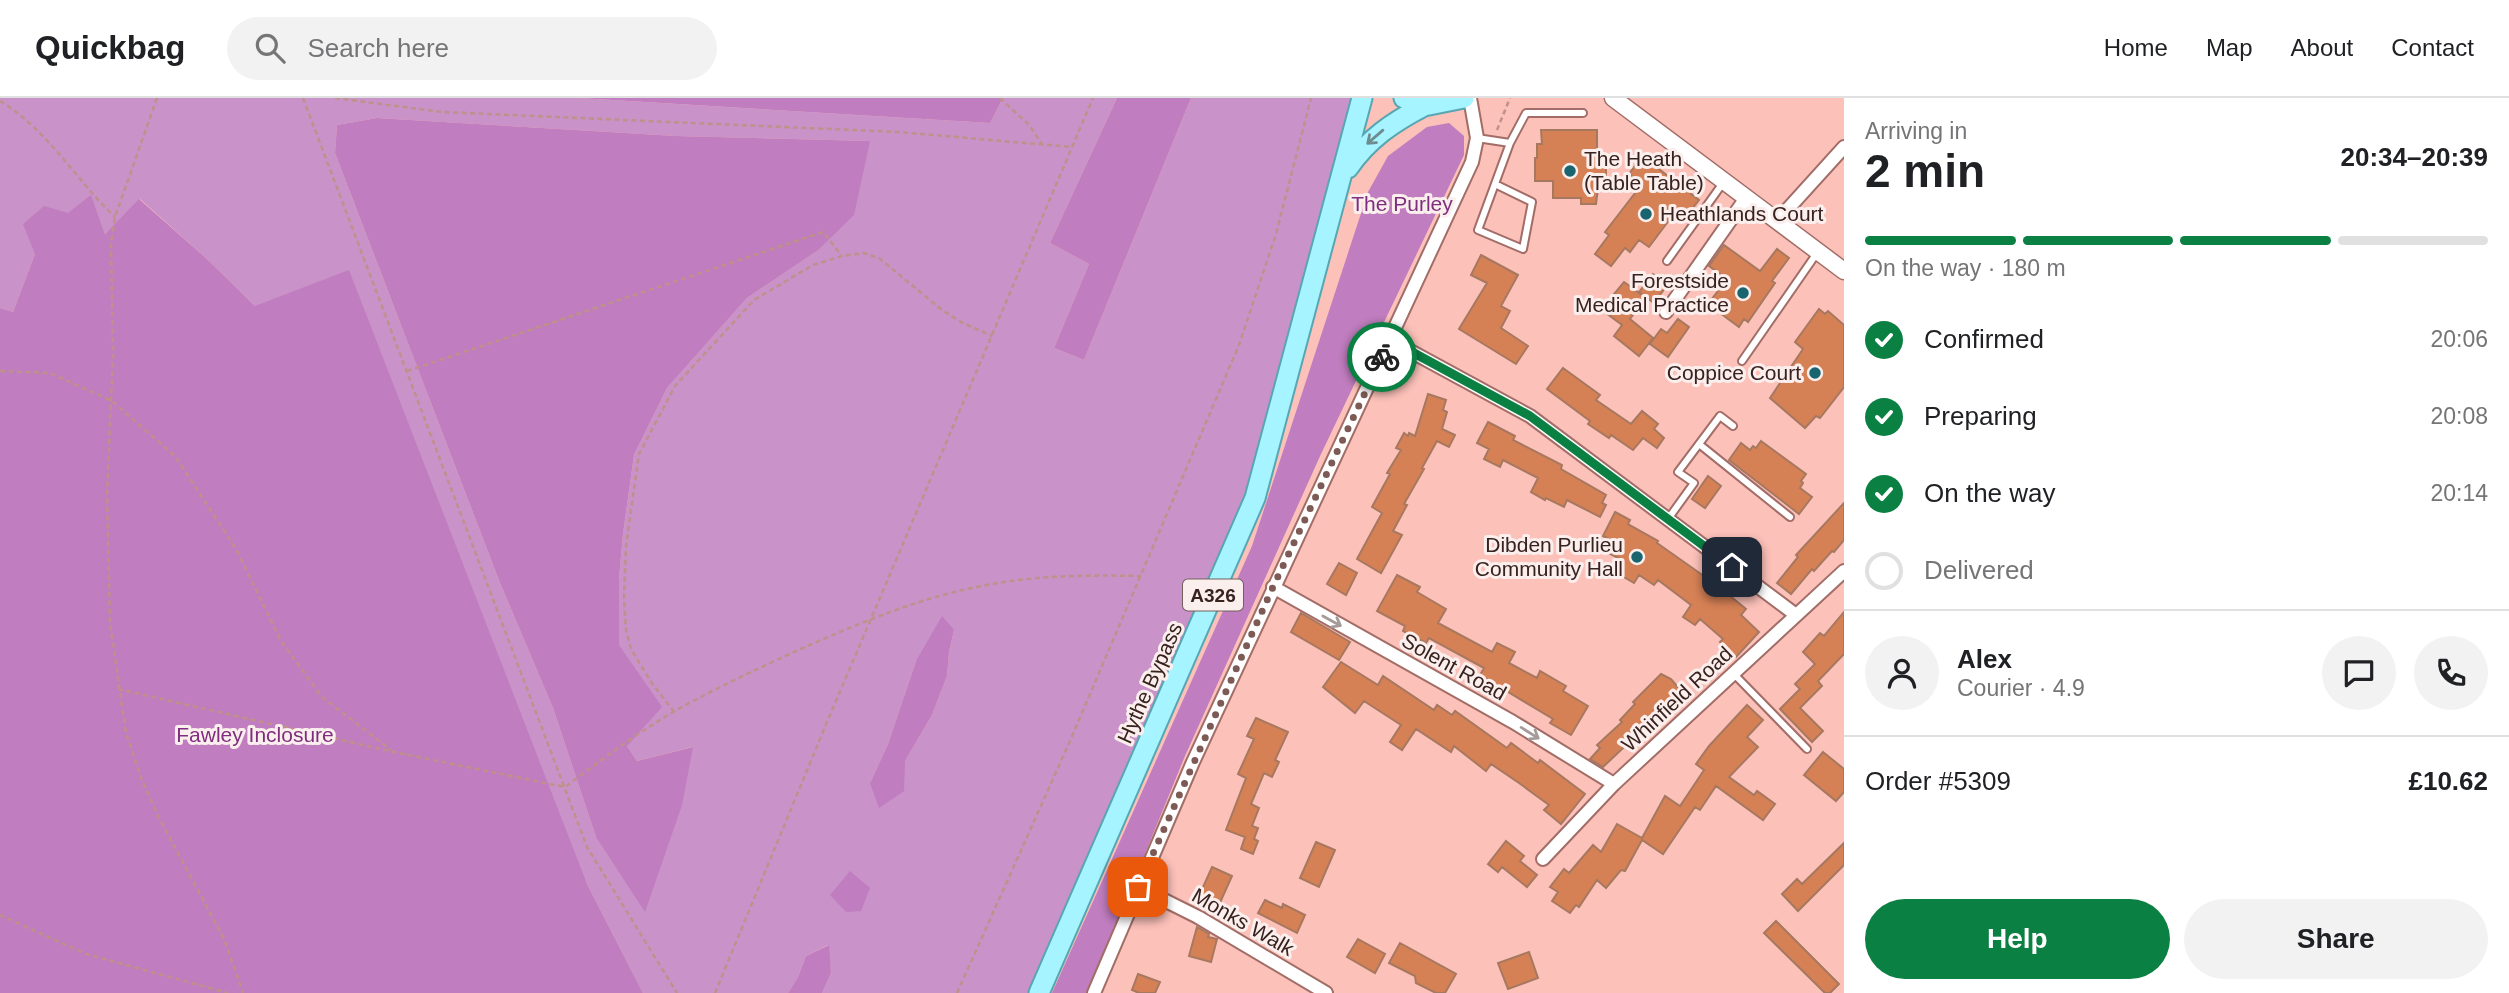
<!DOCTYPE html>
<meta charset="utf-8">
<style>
body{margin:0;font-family:Arial,sans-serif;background:#f2f2f2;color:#202124;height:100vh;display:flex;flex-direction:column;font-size:26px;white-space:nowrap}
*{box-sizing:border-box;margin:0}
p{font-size:23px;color:#757577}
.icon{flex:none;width:38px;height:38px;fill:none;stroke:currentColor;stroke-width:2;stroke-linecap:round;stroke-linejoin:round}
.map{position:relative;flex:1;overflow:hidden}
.panel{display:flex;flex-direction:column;background:#fff;width:665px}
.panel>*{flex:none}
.pin{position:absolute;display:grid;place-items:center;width:60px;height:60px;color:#fff;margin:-30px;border-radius:14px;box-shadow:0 4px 10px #0006}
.courier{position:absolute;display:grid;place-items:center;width:70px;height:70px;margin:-35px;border:5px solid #0b8043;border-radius:50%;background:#fff;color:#222;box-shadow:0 2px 9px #0007}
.headline em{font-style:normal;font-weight:800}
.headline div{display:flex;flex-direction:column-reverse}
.headline{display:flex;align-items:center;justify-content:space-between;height:119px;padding:0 21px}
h1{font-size:46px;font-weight:800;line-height:52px}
.bar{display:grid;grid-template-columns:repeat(4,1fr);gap:10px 7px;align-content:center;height:84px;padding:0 21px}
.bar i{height:9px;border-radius:5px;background:#e0e0e0}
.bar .on{background:#0b8043}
.bar p{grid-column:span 4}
.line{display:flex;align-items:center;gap:18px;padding:0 21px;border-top:2px solid #e0e0e0}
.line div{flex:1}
.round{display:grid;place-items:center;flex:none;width:74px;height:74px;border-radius:37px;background:#f2f2f2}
ol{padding:0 21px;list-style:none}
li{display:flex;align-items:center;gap:21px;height:77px}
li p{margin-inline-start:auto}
li .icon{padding:7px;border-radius:50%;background:#0b8043;color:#fff;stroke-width:4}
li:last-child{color:#757577}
li i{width:38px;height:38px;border:4px solid #e0e0e0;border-radius:50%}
.cta{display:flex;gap:14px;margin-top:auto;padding:14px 21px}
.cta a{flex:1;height:80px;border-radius:42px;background:#0b8043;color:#fff;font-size:28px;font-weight:800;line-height:80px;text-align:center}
.cta a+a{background:#f2f2f2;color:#202124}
header{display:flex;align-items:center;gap:42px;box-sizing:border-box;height:98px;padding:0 35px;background:#fff;border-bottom:2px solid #e0e0e0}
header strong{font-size:33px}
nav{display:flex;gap:38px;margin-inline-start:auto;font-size:24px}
.search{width:490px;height:63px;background:#f2f2f2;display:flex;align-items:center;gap:18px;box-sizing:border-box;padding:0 24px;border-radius:38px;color:#757577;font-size:26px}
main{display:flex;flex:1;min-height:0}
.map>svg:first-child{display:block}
.green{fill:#c992c8;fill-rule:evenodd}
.forest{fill:#c07dbf}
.building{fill:#d68155;stroke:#a77860;stroke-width:2}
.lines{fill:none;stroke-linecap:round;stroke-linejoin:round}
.service-casing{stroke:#a26d67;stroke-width:10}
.minor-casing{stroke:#a26d67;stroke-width:16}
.tertiary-casing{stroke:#a26d67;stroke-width:19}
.primary-casing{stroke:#58a6b1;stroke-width:23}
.path{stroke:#c0908a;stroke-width:2.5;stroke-dasharray:5 3.5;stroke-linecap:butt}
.service{stroke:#fff;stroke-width:6}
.minor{stroke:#fff;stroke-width:12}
.tertiary{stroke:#fff;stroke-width:16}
.primary{stroke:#a5f4ff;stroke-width:19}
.oneway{stroke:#6e8b8f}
.oneway2{stroke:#a59c9a}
.done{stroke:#7d5a55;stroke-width:7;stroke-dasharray:0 12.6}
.route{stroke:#0b8043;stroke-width:9}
.poi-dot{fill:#19656f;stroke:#fbefed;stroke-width:2.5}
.labels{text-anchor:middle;stroke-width:6;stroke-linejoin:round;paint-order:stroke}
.shield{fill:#fbefed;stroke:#72605d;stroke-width:2}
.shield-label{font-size:19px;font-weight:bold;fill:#38221f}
.poi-label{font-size:21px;fill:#38221f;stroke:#fbefed;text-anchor:end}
.park-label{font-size:21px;fill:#7f2e7f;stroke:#fbefed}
.street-label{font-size:21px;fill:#38221f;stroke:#fbefed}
</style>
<header>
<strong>Quickbag</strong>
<div class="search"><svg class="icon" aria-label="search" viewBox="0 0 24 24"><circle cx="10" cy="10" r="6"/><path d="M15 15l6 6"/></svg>Search here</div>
<nav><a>Home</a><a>Map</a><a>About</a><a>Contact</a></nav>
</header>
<main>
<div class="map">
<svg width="1844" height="895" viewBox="0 0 1844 895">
<rect width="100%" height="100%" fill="#fcc1b9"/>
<path class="green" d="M 0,0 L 579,0 L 990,25 L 1003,0 L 1117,0 L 1050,145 L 1089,166 L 1054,250 L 1084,262 L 1191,0 L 1354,0 L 1271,311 L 1239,420 L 1033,895 L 822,895 L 831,875 L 828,847 L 806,858 L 798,879 L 788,895 L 643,895 L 587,786 L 255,208 L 207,161 L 140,101 L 105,136 L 91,98 L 35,156 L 13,214 L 0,210 ZM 377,20 L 676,38 L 870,43 L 817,153 L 747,200 L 667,290 L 634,357 L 623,436 L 619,480 L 619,547 L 627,648 L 637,663 L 692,649 L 596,739 L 553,610 L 500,485 L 335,55 L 337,27 ZM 954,532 L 949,554 L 947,578 L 932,617 L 905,663 L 870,685 L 888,646 L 916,563 Z"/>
<path class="forest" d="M 579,0 L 1003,0 L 990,25 Z
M 1117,0 L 1191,0 L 1084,262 L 1054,250 L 1089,166 L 1050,145 Z
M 377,20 L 676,38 L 870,43 L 854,117 L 817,153 L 747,200 L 667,290 L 634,357 L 623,436 L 619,480 L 619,547 L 662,609 L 627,648 L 637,663 L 693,649 L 682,707 L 645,814 L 596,739 L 553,610 L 500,485 L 335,55 L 337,27 Z
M 1449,25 L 1464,38 L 1464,57 L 1321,356 L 1185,658 L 1088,895 L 1052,895 L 1252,448 L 1368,94 L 1388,58 L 1427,29 Z
M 91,97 L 105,136 L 139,101 L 207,161 L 255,208 L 349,172 L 587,786 L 643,895 L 0,895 L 0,210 L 13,214 L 35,156 L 23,126 L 44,108 L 68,115 Z
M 942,518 L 954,532 L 949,554 L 947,578 L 932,617 L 905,663 L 904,693 L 879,710 L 870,685 L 888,646 L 916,563 Z
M 850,773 L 870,790 L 861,813 L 846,814 L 830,797 Z
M 829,847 L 831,875 L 822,895 L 788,895 L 798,879 L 806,858 Z"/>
<path class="building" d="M 1541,32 L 1597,32 L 1597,64 L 1606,64 L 1606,82 L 1599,83 L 1596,106 L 1581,106 L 1581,100 L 1553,100 L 1553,83 L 1535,83 L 1535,60 L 1537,60 L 1537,46 L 1542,46 Z
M 1642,58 L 1699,102 L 1685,120 L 1676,113 L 1649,149 L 1639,142 L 1630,154 L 1625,150 L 1611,168 L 1595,156 L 1609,137 L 1605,134 L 1642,86 L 1629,76 Z
M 1724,147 L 1760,173 L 1777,151 L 1789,160 L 1772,183 L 1775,185 L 1748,224 L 1744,221 L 1739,229 L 1708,206 L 1727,181 L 1709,168 Z
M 1481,157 L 1518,177 L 1501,208 L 1510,213 L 1501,230 L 1528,248 L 1516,266 L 1459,231 L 1487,185 L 1471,177 Z
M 1653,176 L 1668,186 L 1654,205 L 1639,194 Z
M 1624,184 L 1646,200 L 1630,221 L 1653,240 L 1639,258 L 1614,238 L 1622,227 L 1606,215 L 1618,199 L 1614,196 Z
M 1819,211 L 1825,216 L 1828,213 L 1844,227 L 1844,289 L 1820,320 L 1816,318 L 1805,330 L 1770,300 L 1803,251 L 1795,244 Z
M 1678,221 L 1689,229 L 1668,259 L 1650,246 L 1661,231 L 1667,235 Z
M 1563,270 L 1600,297 L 1596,302 L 1631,326 L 1642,313 L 1658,326 L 1654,331 L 1664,340 L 1657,350 L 1643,340 L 1633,352 L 1611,337 L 1609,340 L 1588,326 L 1590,323 L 1547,291 Z
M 1428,296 L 1446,302 L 1443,312 L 1447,314 L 1442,331 L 1455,337 L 1449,349 L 1437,343 L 1422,370 L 1424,371 L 1404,406 L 1407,407 L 1393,433 L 1402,437 L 1381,475 L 1357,461 L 1382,415 L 1372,409 L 1390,376 L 1387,375 L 1401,352 L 1396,350 L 1404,335 L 1408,338 L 1409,335 L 1415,338 Z
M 1488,324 L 1515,338 L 1513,342 L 1562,367 L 1561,371 L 1606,397 L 1602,405 L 1606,407 L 1600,419 L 1567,402 L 1564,409 L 1546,400 L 1545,402 L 1531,394 L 1538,380 L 1503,362 L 1500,369 L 1484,361 L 1489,351 L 1477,345 Z
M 1761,343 L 1806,376 L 1801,383 L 1803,385 L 1800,390 L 1812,399 L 1799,416 L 1729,362 L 1741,345 L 1750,352 L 1753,348 L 1756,350 Z
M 1708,378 L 1721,388 L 1705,410 L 1692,401 Z
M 1844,405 L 1844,442 L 1834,454 L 1832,453 L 1814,473 L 1812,471 L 1791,496 L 1777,485 L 1798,459 L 1796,457 Z
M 1615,414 L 1630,422 L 1628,426 L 1658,443 L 1657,445 L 1718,488 L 1746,511 L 1741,517 L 1759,534 L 1736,559 L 1720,544 L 1723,541 L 1700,521 L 1695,527 L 1683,519 L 1691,507 L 1658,482 L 1654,487 L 1639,477 L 1634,485 L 1615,474 L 1622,462 L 1601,451 L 1607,440 L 1603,438 Z
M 1339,465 L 1357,475 L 1346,497 L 1327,486 Z
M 1397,477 L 1420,489 L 1417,494 L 1446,511 L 1438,525 L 1492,554 L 1497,545 L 1515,554 L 1509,565 L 1537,580 L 1540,573 L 1566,588 L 1563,593 L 1588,608 L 1571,637 L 1550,625 L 1553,621 L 1480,577 L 1484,570 L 1429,540 L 1426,545 L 1403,533 L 1405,528 L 1377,513 Z
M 1844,514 L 1844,556 L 1818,583 L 1822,588 L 1800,610 L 1823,633 L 1812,644 L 1780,611 L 1800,591 L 1795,586 L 1815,566 L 1803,554 L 1820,535 L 1824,538 Z
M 1301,515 L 1350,544 L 1339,562 L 1291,534 Z
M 1341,564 L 1378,587 L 1383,578 L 1434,612 L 1437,607 L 1452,617 L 1455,613 L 1507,650 L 1511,645 L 1538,665 L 1540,662 L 1585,696 L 1561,726 L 1544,712 L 1549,707 L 1519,685 L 1491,666 L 1486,673 L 1454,648 L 1451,654 L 1416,631 L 1402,652 L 1390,644 L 1401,627 L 1364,603 L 1355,615 L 1323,589 Z
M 1661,576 L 1671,581 L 1682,594 L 1657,615 L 1659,616 L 1603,669 L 1590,661 L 1600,650 L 1597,647 L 1622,624 L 1620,622 L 1635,606 L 1633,604 Z
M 1747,607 L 1763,622 L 1747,639 L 1758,649 L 1729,679 L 1754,697 L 1757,693 L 1775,706 L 1763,722 L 1716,688 L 1700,712 L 1695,709 L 1663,756 L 1642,742 L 1625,773 L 1621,772 L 1606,790 L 1597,782 L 1579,809 L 1576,807 L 1570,815 L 1552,803 L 1558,794 L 1550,789 L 1564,771 L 1569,775 L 1593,747 L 1601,754 L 1617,726 L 1642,740 L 1665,698 L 1680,708 L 1704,672 L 1696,666 L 1709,648 Z
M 1256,620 L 1288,634 L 1275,662 L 1279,664 L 1272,679 L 1264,675 L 1251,706 L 1259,710 L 1252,728 L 1258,730 L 1254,741 L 1258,743 L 1253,756 L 1241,751 L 1245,739 L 1226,732 L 1246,680 L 1238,676 L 1254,641 L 1247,638 Z
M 1823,654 L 1844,671 L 1844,694 L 1836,703 L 1804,677 Z
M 1506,743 L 1524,758 L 1520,763 L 1537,777 L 1527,789 L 1502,769 L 1498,774 L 1488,766 Z
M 1316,744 L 1335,752 L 1319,789 L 1300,780 Z
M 1844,745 L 1844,767 L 1798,813 L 1782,796 L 1797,781 L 1802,786 Z
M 1212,769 L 1232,778 L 1219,807 L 1199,798 Z
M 1265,802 L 1282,810 L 1283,806 L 1305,817 L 1297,835 L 1258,815 Z
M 1776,823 L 1839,886 L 1830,895 L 1825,895 L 1764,835 Z
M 1197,829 L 1209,836 L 1208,839 L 1217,841 L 1211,864 L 1189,858 Z
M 1358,841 L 1385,856 L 1375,875 L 1347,859 Z
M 1400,845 L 1456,876 L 1445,895 L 1436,895 L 1416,885 L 1415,878 L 1389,865 Z
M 1529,854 L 1538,880 L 1508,891 L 1498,865 Z
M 1138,876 L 1160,884 L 1155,895 L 1139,895 L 1132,892 Z"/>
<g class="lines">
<g class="service-casing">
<path id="service" d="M 1477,40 L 1510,45 L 1526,15 L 1583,15
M 1499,88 L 1532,104 L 1523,151 L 1478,132 L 1510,45
M 1667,163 L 1723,85
M 1742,263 L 1817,155
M 1699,346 L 1790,419
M 1668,421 L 1694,385 L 1678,374 L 1720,318 L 1733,328
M 1733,575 L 1807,651"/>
</g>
<g class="minor-casing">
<path id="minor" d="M 1777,123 L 1844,49
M 1666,214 L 1746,100
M 1390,242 L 1530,318 L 1796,517
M 1273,489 L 1513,624 L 1614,686
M 1543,761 L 1614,686 L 1844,473
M 1138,789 L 1198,819 L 1326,895
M 1094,895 L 1193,664 L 1472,64 L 1477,40 L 1470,0"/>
</g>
<g class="tertiary-casing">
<path id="tertiary" d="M 1613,0 L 1844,173"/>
</g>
<g class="primary-casing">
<path id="primary" d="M 1404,0 L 1424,8 L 1464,0
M 1348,70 C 1368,41 1393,24 1424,8
M 1039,895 L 1255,400 L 1362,0"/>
</g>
<path class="path" d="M 157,0 L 115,119 L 111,145 L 113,256 L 107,396 L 110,526 L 126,635 L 141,680 L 158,718 L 224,841 L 243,895
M 303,0 L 587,749 L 677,895
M 335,0 L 442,14 L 898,34 L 1072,49
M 1000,0 L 1029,27 L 1042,46
M 0,3 C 47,31 76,82 115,119
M 1497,32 L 1510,0
M 0,273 L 50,275 L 112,303 L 175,358 L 236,451 L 281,543 L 322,599 L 391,652
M 407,273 L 823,134 L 842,158
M 118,591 L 394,654 L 565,689 C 608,657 650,625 697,601 C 735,581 774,563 812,546 C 867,522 923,499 982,488 C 1035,477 1088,477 1141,478
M 674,614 L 651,584 L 631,551 L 626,532 L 624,500 L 626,448 L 639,356 L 675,288 L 754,202 L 813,167 L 842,158 L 864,155 L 879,160 L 942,212 L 961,224 L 992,238
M 0,817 L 86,856 L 228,895
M 715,895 L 827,624 L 1093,0
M 957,895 L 1070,643 L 1239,247 L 1276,136 L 1311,0"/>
<use href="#service" class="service"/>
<use href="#minor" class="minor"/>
<use href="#tertiary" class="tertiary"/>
<use href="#primary" class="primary"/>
</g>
<defs><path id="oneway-shaft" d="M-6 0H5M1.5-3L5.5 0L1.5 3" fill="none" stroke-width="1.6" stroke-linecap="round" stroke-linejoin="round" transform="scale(1.75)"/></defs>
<use class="oneway" href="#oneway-shaft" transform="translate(1375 39) rotate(139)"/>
<g class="oneway2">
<use href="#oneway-shaft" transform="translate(1332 523) rotate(29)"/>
<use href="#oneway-shaft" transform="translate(1530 635) rotate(32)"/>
</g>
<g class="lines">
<path class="done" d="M 1138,789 L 1273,489 L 1382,259"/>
<path class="route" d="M 1382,259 L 1390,242 L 1530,318 L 1732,469"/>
</g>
<g class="poi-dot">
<circle cx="1570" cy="73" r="7"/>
<circle cx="1646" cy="116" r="7"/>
<circle cx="1743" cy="195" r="7"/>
<circle cx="1815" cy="275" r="7"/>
<circle cx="1637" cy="459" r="7"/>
</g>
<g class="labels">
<rect class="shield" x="1183" y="481.5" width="60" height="31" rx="5"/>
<g class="shield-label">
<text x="1213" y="504">A326</text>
</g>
<g class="poi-label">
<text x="1584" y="68" text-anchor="start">The Heath<tspan x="1584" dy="24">(Table Table)</tspan></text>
<text x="1660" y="123" text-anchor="start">Heathlands Court</text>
<text x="1729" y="190">Forestside<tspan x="1729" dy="24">Medical Practice</tspan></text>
<text x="1801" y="282">Coppice Court</text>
<text x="1623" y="454">Dibden Purlieu<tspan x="1623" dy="24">Community Hall</tspan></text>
</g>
<g class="park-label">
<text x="1402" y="113">The Purley</text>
<text x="255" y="644">Fawley Inclosure</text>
</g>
<g class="street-label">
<text transform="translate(1454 569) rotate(29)" y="7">Solent Road</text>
<text transform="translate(1150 585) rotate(-66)" y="7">Hythe Bypass</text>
<text transform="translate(1677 601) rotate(-43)" y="7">Whinfield Road</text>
<text transform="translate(1243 824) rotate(30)" y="7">Monks Walk</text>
</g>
</g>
</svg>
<div class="pin" style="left:1138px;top:789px;background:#ea580c"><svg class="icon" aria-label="bag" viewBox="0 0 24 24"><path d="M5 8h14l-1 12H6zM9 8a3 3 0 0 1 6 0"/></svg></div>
<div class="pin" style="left:1732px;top:469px;background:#1f2937"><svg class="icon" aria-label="home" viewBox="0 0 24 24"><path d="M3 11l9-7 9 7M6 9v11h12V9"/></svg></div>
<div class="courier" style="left:1382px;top:259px"><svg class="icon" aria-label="bike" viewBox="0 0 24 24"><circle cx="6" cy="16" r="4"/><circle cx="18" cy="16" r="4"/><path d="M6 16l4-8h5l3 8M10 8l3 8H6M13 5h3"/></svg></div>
</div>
<section class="panel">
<div class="headline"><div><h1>2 min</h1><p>Arriving in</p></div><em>20:34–20:39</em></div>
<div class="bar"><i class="on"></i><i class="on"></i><i class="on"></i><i></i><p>On the way · 180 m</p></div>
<ol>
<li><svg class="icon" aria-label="check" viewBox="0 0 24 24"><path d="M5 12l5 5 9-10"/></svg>Confirmed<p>20:06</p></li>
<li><svg class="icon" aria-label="check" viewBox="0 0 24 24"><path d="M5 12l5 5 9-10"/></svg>Preparing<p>20:08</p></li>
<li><svg class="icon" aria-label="check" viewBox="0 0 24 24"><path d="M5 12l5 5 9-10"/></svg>On the way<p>20:14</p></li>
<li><i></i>Delivered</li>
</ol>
<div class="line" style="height:126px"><a class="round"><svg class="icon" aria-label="person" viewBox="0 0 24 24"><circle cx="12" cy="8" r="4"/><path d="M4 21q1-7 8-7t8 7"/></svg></a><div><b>Alex</b><p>Courier · 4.9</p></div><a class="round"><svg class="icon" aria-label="chat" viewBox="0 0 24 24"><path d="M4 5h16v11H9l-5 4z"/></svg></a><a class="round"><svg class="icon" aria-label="phone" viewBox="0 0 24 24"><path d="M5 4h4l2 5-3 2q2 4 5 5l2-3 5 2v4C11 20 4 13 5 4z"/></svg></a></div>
<div class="line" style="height:91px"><div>Order #5309</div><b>£10.62</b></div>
<div class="cta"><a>Help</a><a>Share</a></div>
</section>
</main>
